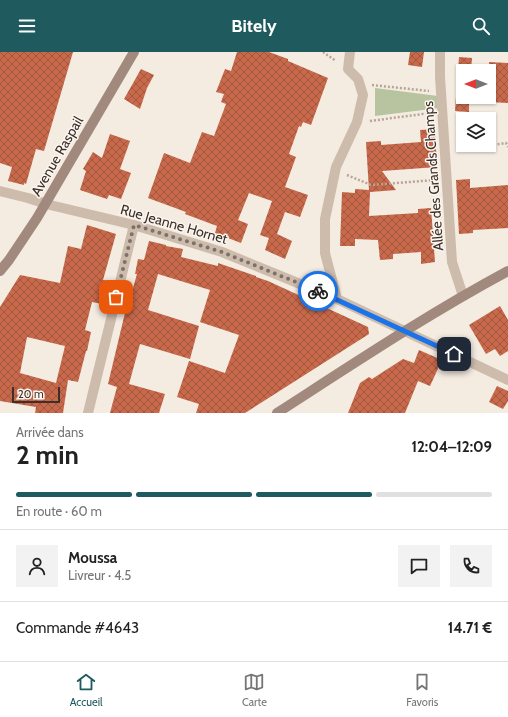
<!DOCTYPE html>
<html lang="fr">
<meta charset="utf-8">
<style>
body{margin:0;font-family:Cabin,sans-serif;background:#f2f2f2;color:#222;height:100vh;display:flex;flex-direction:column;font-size:15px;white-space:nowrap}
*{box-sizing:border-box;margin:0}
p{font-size:13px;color:#767676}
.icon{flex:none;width:22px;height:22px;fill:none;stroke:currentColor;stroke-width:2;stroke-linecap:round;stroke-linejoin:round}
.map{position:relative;height:361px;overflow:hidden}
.side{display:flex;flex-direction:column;background:#fff;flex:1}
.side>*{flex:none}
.needle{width:26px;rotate:270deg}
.buttons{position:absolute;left:456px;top:12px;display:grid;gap:8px}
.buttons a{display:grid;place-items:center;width:40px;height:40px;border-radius:0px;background:#fff;box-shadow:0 1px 3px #0004;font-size:20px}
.scale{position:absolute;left:12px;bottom:10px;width:48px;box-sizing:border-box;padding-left:4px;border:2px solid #3b302b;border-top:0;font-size:11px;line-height:14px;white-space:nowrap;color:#3b302b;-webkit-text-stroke:3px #fbf5ee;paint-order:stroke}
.pin{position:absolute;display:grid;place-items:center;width:34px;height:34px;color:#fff;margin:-17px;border-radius:8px;box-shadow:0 2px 6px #0006}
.courier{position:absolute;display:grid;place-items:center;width:40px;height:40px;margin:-20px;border:3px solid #1a73e8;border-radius:50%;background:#fff;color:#222;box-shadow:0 1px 5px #0007}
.head em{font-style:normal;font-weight:800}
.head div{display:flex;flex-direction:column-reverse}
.head{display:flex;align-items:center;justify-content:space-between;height:68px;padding:0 16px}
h1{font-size:26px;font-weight:800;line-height:30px}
.bar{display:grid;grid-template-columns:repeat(4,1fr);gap:6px 4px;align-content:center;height:48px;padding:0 16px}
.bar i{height:5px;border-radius:3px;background:#e0e0e0}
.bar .selected{background:#1f5a5e}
.bar p{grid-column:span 4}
.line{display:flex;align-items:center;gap:10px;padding:0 16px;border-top:1px solid #e0e0e0}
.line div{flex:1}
.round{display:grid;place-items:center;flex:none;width:42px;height:42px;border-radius:0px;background:#f2f2f2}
header{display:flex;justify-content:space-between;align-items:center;height:52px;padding:0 16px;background:#1f5a5e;color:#fff;font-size:18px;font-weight:800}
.menu{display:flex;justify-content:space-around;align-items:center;height:56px;border-top:1px solid #e0e0e0;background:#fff;font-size:11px;color:#767676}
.menu a{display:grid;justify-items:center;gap:2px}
.menu .selected{color:#1f5a5e}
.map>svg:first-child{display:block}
.park{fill:#b8c4a0}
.building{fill:url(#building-cross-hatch);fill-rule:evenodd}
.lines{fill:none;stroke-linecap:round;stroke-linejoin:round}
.path{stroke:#b9a596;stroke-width:2.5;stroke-dasharray:2 2;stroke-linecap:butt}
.minor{stroke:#cdbbac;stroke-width:10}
.secondary{stroke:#a18a7d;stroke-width:10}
.done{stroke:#7c716b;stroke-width:4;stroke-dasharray:0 7.2}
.route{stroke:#1a73e8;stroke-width:5}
.labels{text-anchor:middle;stroke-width:3;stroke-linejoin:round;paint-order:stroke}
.street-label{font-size:14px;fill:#3b302b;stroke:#fbf5ee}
</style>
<header><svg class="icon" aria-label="menu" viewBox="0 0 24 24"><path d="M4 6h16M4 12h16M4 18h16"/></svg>Bitely<svg class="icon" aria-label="search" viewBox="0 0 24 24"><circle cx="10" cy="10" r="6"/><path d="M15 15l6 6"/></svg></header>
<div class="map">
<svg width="508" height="361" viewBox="0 0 508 361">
<defs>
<pattern id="building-cross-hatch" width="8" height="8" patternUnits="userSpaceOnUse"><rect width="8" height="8" fill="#c8694b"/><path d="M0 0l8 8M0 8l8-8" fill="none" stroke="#a4573f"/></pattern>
</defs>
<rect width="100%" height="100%" fill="#f4ebe1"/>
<path class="park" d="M 375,36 L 438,44 L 439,56 L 375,64 Z"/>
<path class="building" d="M 0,0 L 73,0 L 44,99 L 36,97 L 26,132 L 24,131 L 24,133 L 8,129 L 12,115 L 0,111 Z
M 237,0 L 269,0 L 288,7 L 288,9 L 328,26 L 311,73 L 303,70 L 301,75 L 299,74 L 289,102 L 296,105 L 285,135 L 308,143 L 300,165 L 285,160 L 277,182 L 292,189 L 285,207 L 265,198 L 269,186 L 260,183 L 272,149 L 249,141 L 238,168 L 248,172 L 241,191 L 215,181 L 217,174 L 185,162 L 186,160 L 148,146 L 164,101 L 190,111 L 202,80 L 214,84 L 226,52 L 221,50 L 224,42 L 216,40 L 225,17 L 231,19 Z
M 410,0 L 424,0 L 422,15 L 408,13 Z
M 459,5 L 472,6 L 471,19 L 458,19 Z
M 489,10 L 508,11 L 508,51 L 489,50 Z
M 141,17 L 154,23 L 147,36 L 140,57 L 124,47 Z
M 456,45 L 469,45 L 469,60 L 455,59 Z
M 435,77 L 437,115 L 382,119 L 396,138 L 370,140 L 369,164 L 418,161 L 418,157 L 431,156 L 435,210 L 421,212 L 421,200 L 393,202 L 393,207 L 380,208 L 378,188 L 355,187 L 355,194 L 340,194 L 342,140 L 355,141 L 355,137 L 369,138 L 366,90 L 381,89 L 381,93 L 421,90 L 420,78 Z
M 110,82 L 130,89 L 120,117 L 131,121 L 121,147 L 109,143 L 107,147 L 80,138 L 86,119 L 83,117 L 93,100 L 102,106 Z
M 470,127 L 470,136 L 508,133 L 508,176 L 473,178 L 473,181 L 459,182 L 456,128 Z
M 87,173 L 116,182 L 103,228 L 105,228 L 102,240 L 105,241 L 102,252 L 92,250 L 85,278 L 91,280 L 87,299 L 86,299 L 78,330 L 68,328 L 63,361 L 35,361 L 36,355 L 0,349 L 0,255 L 20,223 L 60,231 L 68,194 L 81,197 ZM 27,285 L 65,294 L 56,331 L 20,321 Z
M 149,189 L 166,193 L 166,194 L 183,197 L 181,205 L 218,214 L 218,211 L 256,224 L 256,225 L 268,229 L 368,275 L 369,282 L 245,361 L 196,361 L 199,352 L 177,345 L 189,309 L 225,321 L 239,283 L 200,270 L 210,238 L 158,222 L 148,258 L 199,274 L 190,307 L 140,292 L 129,332 L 165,342 L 159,361 L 110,361 L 117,335 L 108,332 L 129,244 L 131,243 L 137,222 L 135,222 L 138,207 L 144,208 Z
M 500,254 L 508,268 L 508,299 L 500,304 L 495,297 L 486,302 L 469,273 Z
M 419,298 L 442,308 L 430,334 L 418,329 L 405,361 L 348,361 L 360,331 L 369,325 L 372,327 L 403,307 L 414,311 Z
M 497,334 L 508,339 L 508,349 L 503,357 L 489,350 Z"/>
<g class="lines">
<path class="path" d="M 323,0 L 336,9
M 372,33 L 429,39
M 370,69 L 430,61
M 458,98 L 506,91 L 508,95
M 347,123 L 371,133 L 435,128"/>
<path class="minor" d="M 440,0 L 440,25 L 452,210 L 463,244
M 0,139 L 28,146 L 46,152 L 134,173 L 222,200 L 337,247 L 508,328
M 337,247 L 325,201 L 325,167 L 336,115 L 357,70 L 363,43 L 358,27 L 348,17 L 350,0
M 88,361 L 134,173"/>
<path class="secondary" d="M 0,219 L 9,208 L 37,166 L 134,0
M 277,361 C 353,312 428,262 508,219"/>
</g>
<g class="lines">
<path class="done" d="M 116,245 L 134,173 L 222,200 L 318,239"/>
<path class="route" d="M 318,239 L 454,302"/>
</g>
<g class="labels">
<g class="street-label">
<text transform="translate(57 104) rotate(-60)" y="5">Avenue Raspail</text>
<text transform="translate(433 124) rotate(-94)" y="5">Allée des Grands Champs</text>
<text transform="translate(174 172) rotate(16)" y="5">Rue Jeanne Hornet</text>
</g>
</g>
</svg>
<div class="buttons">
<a><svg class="needle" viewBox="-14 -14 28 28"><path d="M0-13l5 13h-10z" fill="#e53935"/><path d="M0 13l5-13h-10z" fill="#767676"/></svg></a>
<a><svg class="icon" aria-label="layers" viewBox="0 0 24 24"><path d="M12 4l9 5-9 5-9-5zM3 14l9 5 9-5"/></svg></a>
</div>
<div class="scale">20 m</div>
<div class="pin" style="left:116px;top:245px;background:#ea580c"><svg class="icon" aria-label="bag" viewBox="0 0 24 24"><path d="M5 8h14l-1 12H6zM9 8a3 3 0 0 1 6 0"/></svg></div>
<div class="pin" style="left:454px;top:302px;background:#1f2937"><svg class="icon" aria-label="home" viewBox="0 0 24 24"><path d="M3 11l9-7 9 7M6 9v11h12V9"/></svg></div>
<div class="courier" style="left:318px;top:239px"><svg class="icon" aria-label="bike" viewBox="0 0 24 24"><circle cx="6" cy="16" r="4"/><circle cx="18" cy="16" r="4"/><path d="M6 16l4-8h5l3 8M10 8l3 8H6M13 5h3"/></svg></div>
</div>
<section class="side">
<div class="head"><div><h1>2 min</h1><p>Arrivée dans</p></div><em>12:04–12:09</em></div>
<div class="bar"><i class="selected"></i><i class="selected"></i><i class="selected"></i><i></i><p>En route · 60 m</p></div>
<div class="line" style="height:72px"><a class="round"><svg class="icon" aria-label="person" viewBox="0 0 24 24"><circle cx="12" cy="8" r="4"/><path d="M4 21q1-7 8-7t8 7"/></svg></a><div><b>Moussa</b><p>Livreur · 4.5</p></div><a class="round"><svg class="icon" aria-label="chat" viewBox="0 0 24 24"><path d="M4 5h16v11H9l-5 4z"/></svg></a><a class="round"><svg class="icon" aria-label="phone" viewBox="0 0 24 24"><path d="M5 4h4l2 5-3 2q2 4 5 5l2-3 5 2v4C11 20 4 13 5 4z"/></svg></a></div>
<div class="line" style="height:52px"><div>Commande #4643</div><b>14.71 €</b></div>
</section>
<nav class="menu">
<a class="selected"><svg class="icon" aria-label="home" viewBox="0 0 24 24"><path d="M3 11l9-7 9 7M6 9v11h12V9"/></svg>Accueil</a>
<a><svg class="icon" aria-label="map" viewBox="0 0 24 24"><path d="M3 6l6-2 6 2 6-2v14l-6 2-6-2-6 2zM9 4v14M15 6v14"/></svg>Carte</a>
<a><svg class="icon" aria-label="saved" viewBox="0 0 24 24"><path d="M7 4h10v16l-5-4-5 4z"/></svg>Favoris</a>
</nav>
